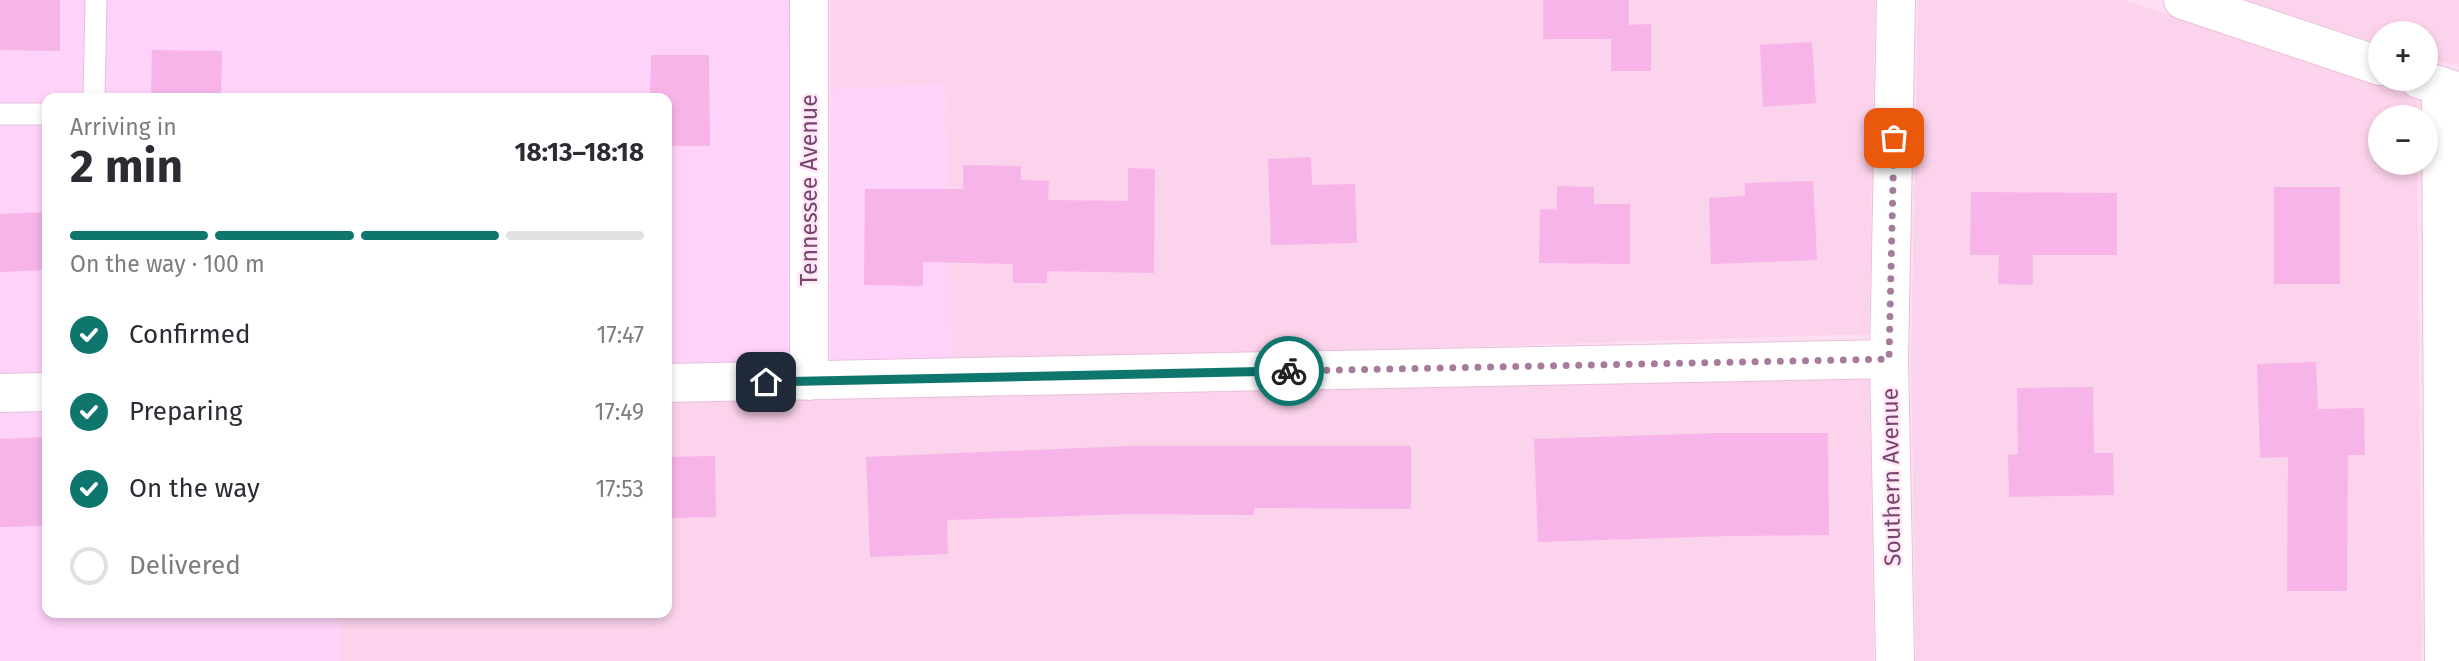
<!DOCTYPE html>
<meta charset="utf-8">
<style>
body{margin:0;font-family:"Fira Sans",sans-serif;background:#f2f2f3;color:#2b2b33;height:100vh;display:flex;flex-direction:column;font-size:26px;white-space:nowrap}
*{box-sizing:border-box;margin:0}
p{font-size:23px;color:#7c7c81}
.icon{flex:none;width:38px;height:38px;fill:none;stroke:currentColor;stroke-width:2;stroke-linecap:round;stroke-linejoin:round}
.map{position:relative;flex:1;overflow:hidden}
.details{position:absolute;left:42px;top:93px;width:630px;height:525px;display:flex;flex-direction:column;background:#fff;border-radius:14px;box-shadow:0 4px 10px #0003}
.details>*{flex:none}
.controls{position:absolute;left:2368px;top:21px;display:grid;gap:14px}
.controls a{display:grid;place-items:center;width:70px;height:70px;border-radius:50%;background:#fff;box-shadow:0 4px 10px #0003;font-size:35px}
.pin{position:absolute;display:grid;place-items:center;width:60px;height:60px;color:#fff;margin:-30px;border-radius:14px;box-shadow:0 4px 10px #0006}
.courier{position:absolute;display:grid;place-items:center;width:70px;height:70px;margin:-35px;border:5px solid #0f766e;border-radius:50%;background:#fff;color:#222;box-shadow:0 2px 9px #0007}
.head em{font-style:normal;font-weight:700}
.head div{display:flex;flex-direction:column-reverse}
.head{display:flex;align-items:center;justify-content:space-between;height:119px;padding:0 28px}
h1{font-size:46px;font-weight:700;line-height:52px}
.bar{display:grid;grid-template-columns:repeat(4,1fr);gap:10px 7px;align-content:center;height:84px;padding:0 28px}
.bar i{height:9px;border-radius:5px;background:#e1e1e2}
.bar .on{background:#0f766e}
.bar p{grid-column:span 4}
ol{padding:0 28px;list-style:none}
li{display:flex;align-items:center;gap:21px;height:77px}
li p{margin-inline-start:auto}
li .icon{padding:7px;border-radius:50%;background:#0f766e;color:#fff;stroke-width:4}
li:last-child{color:#7c7c81}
li i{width:38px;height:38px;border:4px solid #e1e1e2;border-radius:50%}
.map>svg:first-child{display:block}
.residential{fill:#fcd3ec}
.commercial{fill:#ffd2fa}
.building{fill:#f6b4e9}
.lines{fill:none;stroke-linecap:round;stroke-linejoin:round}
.service-casing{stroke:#e8bfdc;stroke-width:23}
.minor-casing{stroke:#e8bfdc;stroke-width:40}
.tertiary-casing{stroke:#e8bfdc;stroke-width:40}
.service{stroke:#fff;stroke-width:21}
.minor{stroke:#fff;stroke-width:38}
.tertiary{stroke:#fff;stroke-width:38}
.done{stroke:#a67b9c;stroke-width:7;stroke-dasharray:0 12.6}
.route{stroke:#0f766e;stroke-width:9}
.labels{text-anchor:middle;stroke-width:5;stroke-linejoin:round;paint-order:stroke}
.street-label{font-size:23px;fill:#77456e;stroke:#ffe7f5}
</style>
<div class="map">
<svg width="2459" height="661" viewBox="0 0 2459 661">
<rect width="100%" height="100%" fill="#fedff1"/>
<path class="residential" d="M 831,0 L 1875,0 L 1869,334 L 1279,353 L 952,359 L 945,84 L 831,89 Z
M 1918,0 L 2124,0 L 2416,96 L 2416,117 L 2380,117 L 2380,163 L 2417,163 L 2422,661 L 1916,661 L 1911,359 Z
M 2246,0 L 2459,0 L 2459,70 L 2458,64 L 2441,63 L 2426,58 L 2426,33 L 2380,33 L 2380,44 Z
M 1869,378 L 1874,661 L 340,661 L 338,613 L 667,612 L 667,402 Z"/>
<path class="commercial" d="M 0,0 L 789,0 L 788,362 L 667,364 L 667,98 L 47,98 L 47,373 L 0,374 Z
M 945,84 L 952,359 L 830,362 L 831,89 Z
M 0,411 L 47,411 L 47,612 L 338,613 L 340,661 L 0,661 Z"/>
<path class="building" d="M 0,0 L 60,0 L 60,51 L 0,50 Z
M 1543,0 L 1629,0 L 1629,25 L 1651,24 L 1651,71 L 1611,71 L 1611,39 L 1543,39 Z
M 1812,42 L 1816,103 L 1763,107 L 1760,45 Z
M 152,50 L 222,51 L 221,98 L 151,98 Z
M 651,55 L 709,55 L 710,146 L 670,146 L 670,124 L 667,124 L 667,98 L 650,98 Z
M 1311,157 L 1312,185 L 1355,184 L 1357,243 L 1271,245 L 1268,159 Z
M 963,165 L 1021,166 L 1021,180 L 1049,181 L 1048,200 L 1128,201 L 1128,168 L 1155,169 L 1154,273 L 1047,271 L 1047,283 L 1013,283 L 1013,264 L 923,262 L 923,286 L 864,285 L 865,189 L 963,189 Z
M 1813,181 L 1817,260 L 1711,264 L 1709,198 L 1745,196 L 1745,183 Z
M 1557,186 L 1594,187 L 1594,204 L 1630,204 L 1630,264 L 1539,263 L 1540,209 L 1557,210 Z
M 2274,187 L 2340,187 L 2340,284 L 2274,284 Z
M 1971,192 L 2117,193 L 2117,255 L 2033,255 L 2033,285 L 1998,284 L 1999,255 L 1970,255 Z
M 47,212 L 47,270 L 0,272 L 0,214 Z
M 2316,362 L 2318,409 L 2364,408 L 2365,455 L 2348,455 L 2347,591 L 2287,591 L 2288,457 L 2260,458 L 2257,364 Z
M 2093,387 L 2094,453 L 2113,453 L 2114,495 L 2009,497 L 2008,455 L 2018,454 L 2017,388 Z
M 1719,433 L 1828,433 L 1829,535 L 1728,536 L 1538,542 L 1534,439 Z
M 47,437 L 47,526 L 0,527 L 0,439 Z
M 1128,446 L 1411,446 L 1411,509 L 1254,508 L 1254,515 L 1132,514 L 947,520 L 948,554 L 870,557 L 866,457 Z
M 715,456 L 716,517 L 667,518 L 667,457 Z"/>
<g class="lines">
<g class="service-casing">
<path id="service" d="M 94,98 L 96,1
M 0,114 L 47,114"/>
</g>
<g class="minor-casing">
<path id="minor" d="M 2441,86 L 2444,661
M 809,381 L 809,0
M 667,383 L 1889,359
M 0,393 L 47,392
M 1895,661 L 1889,359 L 1896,0"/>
</g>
<g class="tertiary-casing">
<path id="tertiary" d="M 2183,0 L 2380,66
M 2419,79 L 2459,92"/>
</g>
<use href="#service" class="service"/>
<use href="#minor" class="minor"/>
<use href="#tertiary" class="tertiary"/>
</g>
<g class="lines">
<path class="done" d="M 1289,371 L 1889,359 L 1894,138"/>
<path class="route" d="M 766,382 L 1289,371"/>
</g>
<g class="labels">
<g class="street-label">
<text transform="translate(809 190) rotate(-90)" y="8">Tennessee Avenue</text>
<text transform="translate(1891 477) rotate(-91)" y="8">Southern Avenue</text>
</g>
</g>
</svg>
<div class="controls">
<a>+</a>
<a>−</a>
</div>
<div class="pin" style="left:1894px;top:138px;background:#ea580c"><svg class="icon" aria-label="bag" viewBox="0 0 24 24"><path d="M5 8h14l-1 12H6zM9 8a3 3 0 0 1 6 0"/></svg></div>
<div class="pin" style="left:766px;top:382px;background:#1f2937"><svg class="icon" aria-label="home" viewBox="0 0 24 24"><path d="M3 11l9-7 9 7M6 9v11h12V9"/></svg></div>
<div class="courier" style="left:1289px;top:371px"><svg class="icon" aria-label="bike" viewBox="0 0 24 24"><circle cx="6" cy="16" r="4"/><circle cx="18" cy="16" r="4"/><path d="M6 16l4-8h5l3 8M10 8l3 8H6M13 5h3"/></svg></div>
<section class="details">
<div class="head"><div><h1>2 min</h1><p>Arriving in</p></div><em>18:13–18:18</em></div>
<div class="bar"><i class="on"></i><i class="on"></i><i class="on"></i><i></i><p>On the way · 100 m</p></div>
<ol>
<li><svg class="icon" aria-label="check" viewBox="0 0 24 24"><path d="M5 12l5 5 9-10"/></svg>Confirmed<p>17:47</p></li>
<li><svg class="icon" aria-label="check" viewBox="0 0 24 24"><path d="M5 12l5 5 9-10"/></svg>Preparing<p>17:49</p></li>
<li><svg class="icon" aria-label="check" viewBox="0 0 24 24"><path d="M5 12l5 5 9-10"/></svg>On the way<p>17:53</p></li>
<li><i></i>Delivered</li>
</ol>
</section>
</div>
